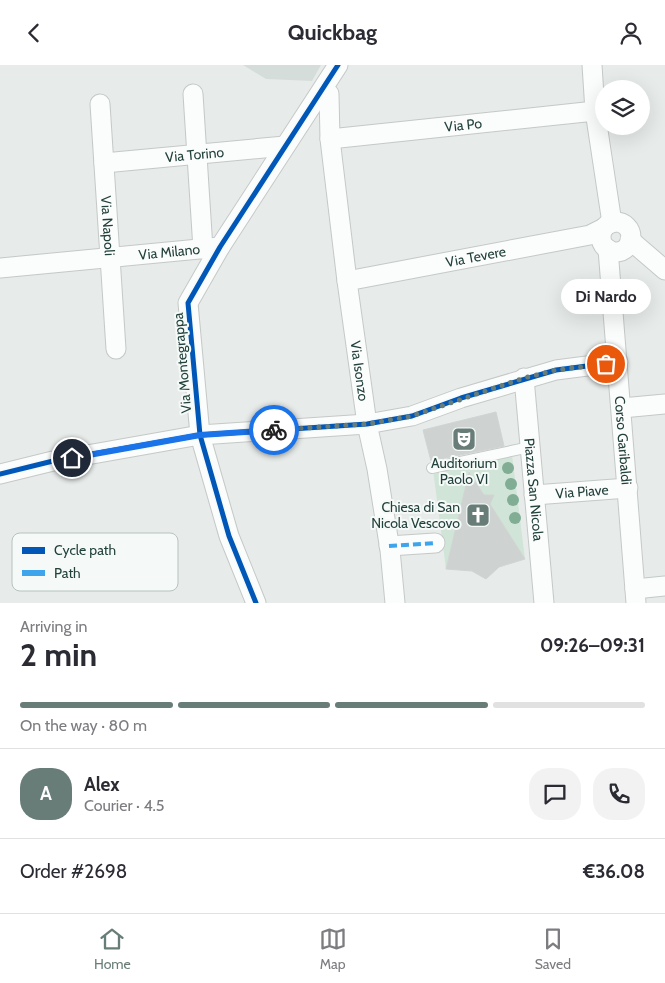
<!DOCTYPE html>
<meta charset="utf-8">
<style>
body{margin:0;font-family:Cabin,sans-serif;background:#f2f2f3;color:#2b2b33;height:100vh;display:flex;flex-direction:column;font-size:19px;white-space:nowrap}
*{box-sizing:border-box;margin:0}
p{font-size:16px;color:#7c7c81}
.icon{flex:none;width:28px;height:28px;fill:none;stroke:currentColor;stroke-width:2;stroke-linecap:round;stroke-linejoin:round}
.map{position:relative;height:538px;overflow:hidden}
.details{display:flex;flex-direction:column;background:#fff;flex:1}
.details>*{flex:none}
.fabs{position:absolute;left:595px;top:15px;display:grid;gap:10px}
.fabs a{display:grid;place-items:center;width:55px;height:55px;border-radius:50%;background:#fff;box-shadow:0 5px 20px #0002;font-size:25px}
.pin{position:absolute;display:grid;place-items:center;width:42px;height:42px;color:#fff;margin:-21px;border:2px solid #fff;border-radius:50%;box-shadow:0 1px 5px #0007}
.courier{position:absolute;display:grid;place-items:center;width:50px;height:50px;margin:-25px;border:4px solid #1a73e8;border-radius:50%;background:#fff;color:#222;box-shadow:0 1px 6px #0007}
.bubble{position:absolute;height:35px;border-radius:18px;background:#fff;box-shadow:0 5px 20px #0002;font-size:16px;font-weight:700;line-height:35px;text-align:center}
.summary em{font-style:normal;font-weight:700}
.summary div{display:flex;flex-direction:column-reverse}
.summary{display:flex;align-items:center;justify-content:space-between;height:85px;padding:0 20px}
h1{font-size:32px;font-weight:700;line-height:38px}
.bar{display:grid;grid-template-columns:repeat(4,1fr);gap:8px 5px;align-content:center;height:60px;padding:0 20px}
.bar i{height:6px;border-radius:4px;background:#e1e1e2}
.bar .on{background:#687d78}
.bar p{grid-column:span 4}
.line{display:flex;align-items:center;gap:12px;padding:0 20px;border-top:1px solid #e1e1e2}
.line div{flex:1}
.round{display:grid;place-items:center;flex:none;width:52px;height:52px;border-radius:20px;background:#f2f2f3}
header{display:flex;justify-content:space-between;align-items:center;height:65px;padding:0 20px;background:#fff;font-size:22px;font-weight:700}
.dock{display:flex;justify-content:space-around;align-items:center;height:70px;border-top:1px solid #e1e1e2;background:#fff;font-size:14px;color:#7c7c81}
.dock a{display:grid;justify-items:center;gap:2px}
.dock .on{color:#687d78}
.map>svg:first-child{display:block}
.built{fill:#d5ddda}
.green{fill:#d0e5d7}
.building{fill:#ced3d1;stroke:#d0d5d3}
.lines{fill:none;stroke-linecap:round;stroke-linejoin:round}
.lane-casing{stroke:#c4c9c7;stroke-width:12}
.street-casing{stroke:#c4c9c7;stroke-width:21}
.lane{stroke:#fbfcfc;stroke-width:10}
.street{stroke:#fbfcfc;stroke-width:19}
.quiet{stroke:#3ea4ec;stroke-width:4;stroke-dasharray:8 4;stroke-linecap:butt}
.cycleway-casing{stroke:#f5faf8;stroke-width:8}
.cycleway{stroke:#0057b8;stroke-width:5}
.tree{fill:#80ad94}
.done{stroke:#687d78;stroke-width:5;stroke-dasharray:0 9}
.route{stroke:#1a73e8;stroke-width:6}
.labels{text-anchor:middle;stroke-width:4;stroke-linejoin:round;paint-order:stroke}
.street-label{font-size:14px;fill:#23413b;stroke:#f5faf8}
.poi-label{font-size:14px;fill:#23413b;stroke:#f5faf8}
.key{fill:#f5faf8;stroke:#b6c2bf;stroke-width:1}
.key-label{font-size:14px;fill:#23413b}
</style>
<header><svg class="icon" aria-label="back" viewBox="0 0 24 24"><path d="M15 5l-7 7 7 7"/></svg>Quickbag<svg class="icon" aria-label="person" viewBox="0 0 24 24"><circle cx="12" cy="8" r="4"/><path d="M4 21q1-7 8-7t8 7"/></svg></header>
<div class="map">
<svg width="665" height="538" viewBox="0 0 665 538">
<rect width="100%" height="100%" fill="#e7ecea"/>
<path class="built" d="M 243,0 L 321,0 L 312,16 L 266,14 Z"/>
<path class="green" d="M 512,390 L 525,494 L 469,406 L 446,504 L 433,405 Z"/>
<path class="building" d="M 496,347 L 504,381 L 431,396 L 423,365 Z
M 469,407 L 484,430 L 494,430 L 490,439 L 525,494 L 499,502 L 486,514 L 472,506 L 446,504 Z"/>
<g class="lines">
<g class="lane-casing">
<path id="lane" d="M 432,403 L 530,382"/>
</g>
<g class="street-casing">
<g id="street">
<path d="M 592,0 L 595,46 L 612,158"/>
<path id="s1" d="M 323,25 L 329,29 L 330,74 L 347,216 L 367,359 L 377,404 L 390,485 L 395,538"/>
<path d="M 193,29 L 203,184"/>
<path id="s2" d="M 100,39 L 116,284"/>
<path id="s3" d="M 330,74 L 595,46"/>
<path id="s4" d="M 104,98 L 285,81"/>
<circle cx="616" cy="172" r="15"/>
<path d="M 630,175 L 665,205"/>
<path id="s5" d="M 608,184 L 636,538"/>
<path id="s6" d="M 0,203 L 220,182"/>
<path id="s7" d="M 347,216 L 590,170 L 604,163"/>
<path id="s8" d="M 524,313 L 544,538"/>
<path d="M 622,343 L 665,339"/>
<path d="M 0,409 L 53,396 L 200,370 L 367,359 L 412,351 L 461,333 L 556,305 L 618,297"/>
<path id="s9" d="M 534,430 L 628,423"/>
<path d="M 389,481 L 435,478"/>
<path d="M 635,524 L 665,521"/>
<path d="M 256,538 L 229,471 L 200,370 L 188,238 L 220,182 L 338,0"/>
</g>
</g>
<use href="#lane" class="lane"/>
<use href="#street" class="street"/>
<path class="quiet" d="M 389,481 L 435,478"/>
<g class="cycleway-casing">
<path id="cycleway" d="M 0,409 L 53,396 L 200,370 L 367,359 L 412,351 L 461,333 L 556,305 L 618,297
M 256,538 L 229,471 L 200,370 L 188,238 L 220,182 L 338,0"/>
</g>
<use href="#cycleway" class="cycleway"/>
</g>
<g class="tree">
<circle cx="508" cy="403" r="6"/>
<circle cx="511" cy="419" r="6"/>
<circle cx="513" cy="435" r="6"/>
<circle cx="515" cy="453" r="6"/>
</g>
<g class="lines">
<path class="done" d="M 274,365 L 367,359 L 412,351 L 524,313 L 556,305 L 606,299"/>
<path class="route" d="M 72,393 L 200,370 L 274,365"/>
</g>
<defs>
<g id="theatre-square" transform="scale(1.25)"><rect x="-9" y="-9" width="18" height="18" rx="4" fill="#687d78" stroke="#f5faf8"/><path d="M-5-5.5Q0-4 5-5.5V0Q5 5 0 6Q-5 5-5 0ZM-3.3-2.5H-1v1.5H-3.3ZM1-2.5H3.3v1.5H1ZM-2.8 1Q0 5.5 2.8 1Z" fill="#fff"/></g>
<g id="church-square" transform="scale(1.25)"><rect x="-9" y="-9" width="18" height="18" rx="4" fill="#687d78" stroke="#f5faf8"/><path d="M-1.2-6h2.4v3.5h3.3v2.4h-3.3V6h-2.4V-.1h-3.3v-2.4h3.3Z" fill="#fff"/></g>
</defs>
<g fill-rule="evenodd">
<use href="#theatre-square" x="464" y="374"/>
<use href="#church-square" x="478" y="450"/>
</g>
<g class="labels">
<g class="street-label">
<text dy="5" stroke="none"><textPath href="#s3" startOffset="134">Via Po</textPath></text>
<text dy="5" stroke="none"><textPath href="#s4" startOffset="91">Via Torino</textPath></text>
<text dy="5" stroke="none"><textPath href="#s2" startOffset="122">Via Napoli</textPath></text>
<text dy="5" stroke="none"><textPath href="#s6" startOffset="170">Via Milano</textPath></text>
<text dy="5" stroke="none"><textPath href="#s7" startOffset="131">Via Tevere</textPath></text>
<text transform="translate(182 298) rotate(-95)" y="5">Via Montegrappa</text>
<text dy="5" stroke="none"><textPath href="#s1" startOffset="286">Via Isonzo</textPath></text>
<text dy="5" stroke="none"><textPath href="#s5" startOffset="192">Corso Garibaldi</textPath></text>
<text dy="5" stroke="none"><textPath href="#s8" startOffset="112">Piazza San Nicola</textPath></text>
<text dy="5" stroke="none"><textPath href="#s9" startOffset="48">Via Piave</textPath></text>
</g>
<g class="poi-label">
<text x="464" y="403">Auditorium<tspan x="464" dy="16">Paolo VI</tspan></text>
<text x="460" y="447" text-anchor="end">Chiesa di San<tspan x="460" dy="16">Nicola Vescovo</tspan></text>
</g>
</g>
<rect x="12" y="468" width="166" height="58" rx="8" class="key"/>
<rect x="22" y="482" width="23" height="7" fill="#0057b8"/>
<rect x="22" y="505" width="23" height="6" fill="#3ea4ec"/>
<g class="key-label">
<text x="54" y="490">Cycle path</text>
<text x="54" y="513">Path</text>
</g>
</svg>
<div class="fabs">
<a><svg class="icon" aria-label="layers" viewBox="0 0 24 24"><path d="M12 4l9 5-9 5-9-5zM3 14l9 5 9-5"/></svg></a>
</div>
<div class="pin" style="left:606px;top:299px;background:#ea580c"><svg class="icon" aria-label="bag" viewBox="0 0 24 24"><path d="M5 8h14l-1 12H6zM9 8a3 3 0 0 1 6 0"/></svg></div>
<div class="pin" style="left:72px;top:393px;background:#1f2937"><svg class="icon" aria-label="home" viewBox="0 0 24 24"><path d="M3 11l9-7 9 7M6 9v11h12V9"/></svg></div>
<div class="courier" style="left:274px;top:365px"><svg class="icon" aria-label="bike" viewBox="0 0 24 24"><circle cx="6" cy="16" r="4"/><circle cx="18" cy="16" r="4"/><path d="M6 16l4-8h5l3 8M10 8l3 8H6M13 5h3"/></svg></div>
<div class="bubble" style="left:561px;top:214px;width:90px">Di Nardo</div>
</div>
<section class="details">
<div class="summary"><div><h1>2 min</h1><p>Arriving in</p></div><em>09:26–09:31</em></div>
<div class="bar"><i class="on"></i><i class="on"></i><i class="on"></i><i></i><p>On the way · 80 m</p></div>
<div class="line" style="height:90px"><b class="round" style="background:#687d78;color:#fff">A</b><div><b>Alex</b><p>Courier · 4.5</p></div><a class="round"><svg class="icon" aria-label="chat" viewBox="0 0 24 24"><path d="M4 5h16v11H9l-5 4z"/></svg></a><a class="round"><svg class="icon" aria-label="phone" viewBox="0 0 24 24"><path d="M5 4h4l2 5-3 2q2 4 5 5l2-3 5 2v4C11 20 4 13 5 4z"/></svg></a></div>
<div class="line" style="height:65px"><div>Order #2698</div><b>€36.08</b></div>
</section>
<nav class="dock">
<a class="on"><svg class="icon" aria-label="home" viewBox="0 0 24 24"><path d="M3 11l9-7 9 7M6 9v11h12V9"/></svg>Home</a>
<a><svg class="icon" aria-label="map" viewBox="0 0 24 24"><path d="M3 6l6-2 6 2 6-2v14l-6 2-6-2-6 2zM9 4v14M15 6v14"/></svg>Map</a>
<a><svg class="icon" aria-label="saved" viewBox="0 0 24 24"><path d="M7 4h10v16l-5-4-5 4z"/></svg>Saved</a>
</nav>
